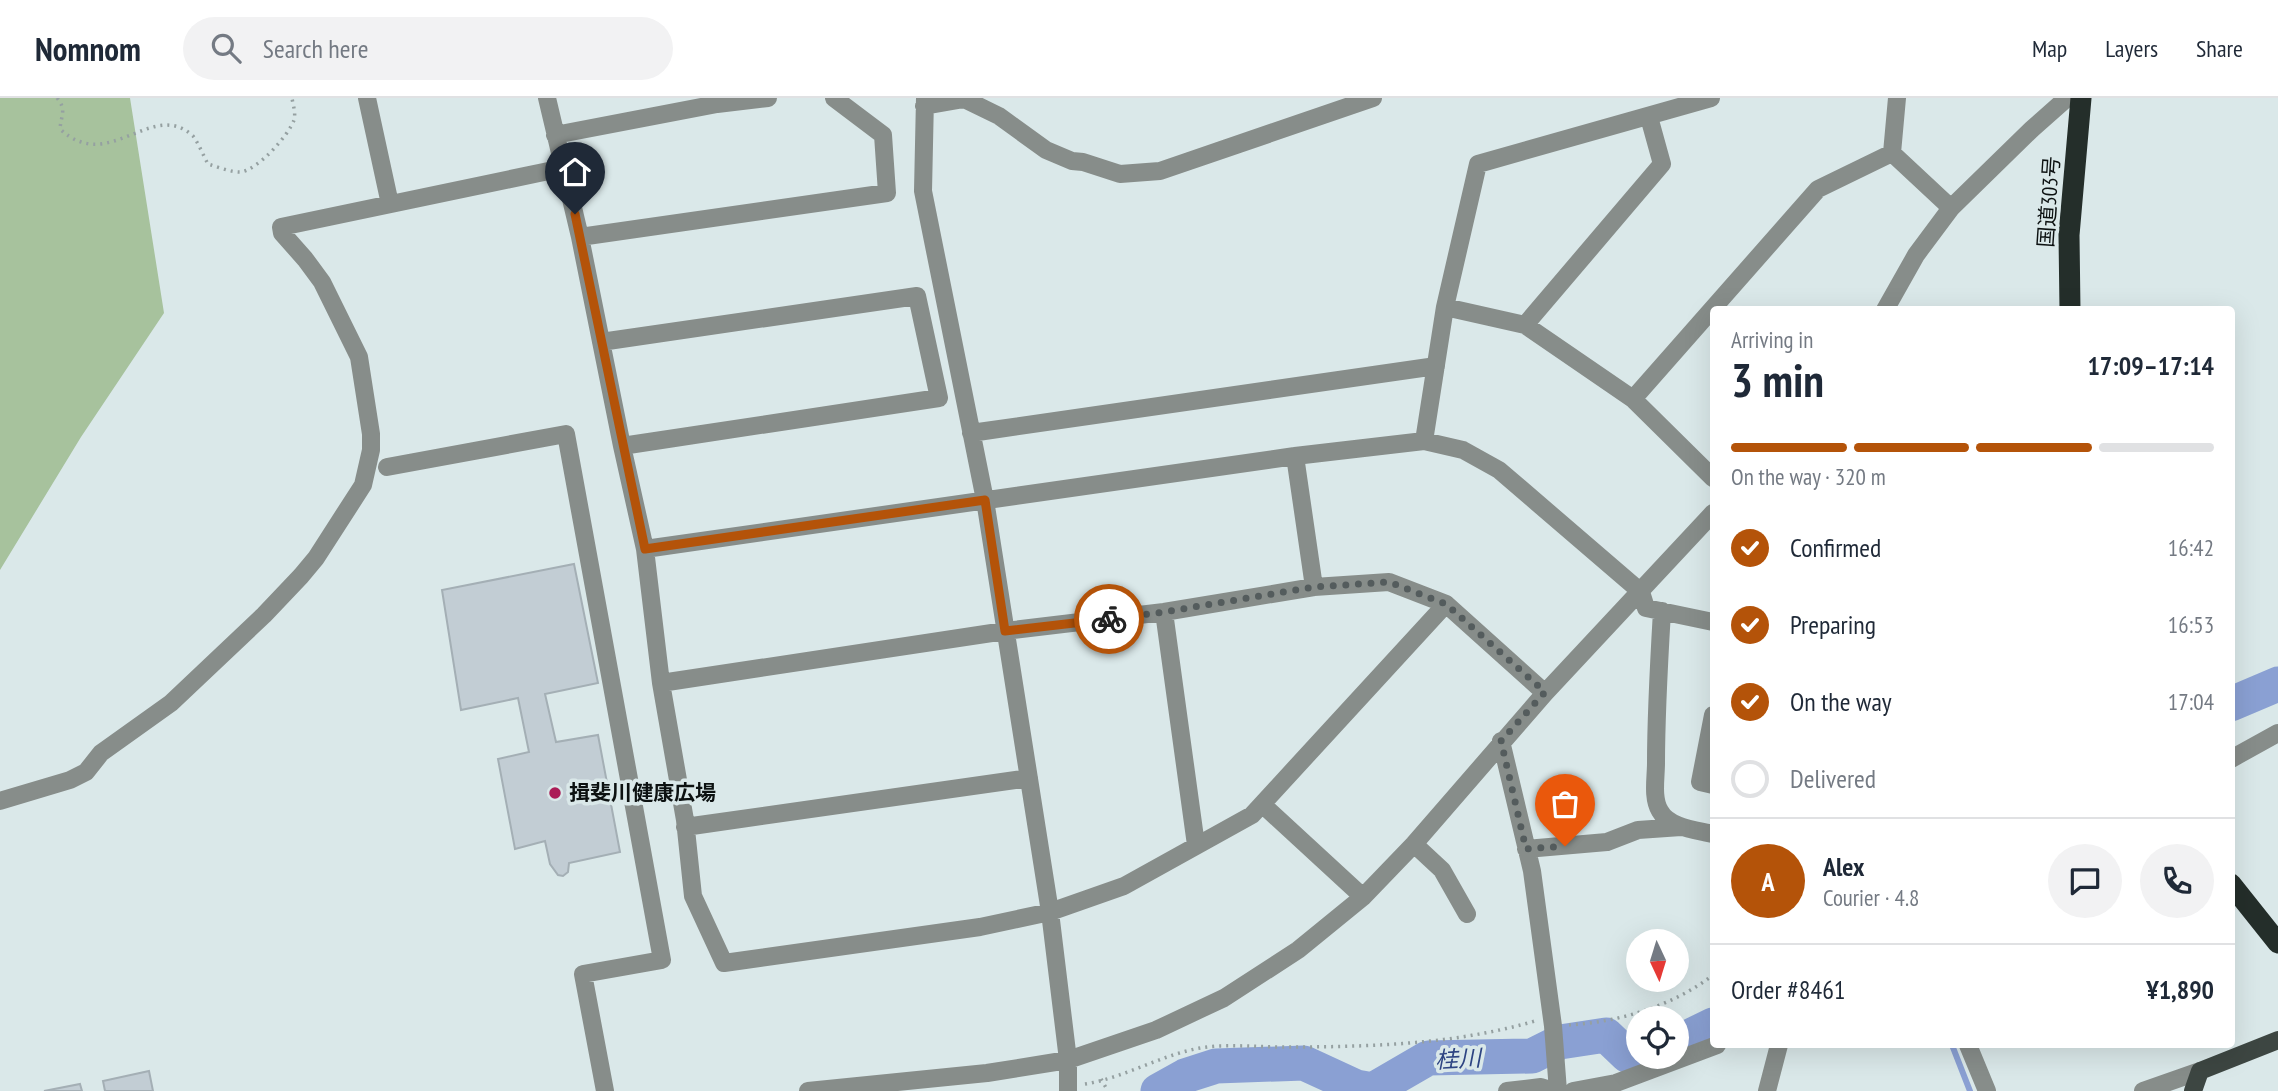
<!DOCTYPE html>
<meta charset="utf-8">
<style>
body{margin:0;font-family:"PT Sans Narrow","Noto Sans JP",sans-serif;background:#f2f2f3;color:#1f2937;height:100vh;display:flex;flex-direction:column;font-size:26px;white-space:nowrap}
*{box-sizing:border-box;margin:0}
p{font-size:23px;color:#747a83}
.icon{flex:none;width:38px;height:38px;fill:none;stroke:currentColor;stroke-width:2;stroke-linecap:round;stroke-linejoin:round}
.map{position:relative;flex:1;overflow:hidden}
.drawer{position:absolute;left:1710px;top:208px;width:525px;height:742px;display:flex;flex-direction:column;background:#fff;border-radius:7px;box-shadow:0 7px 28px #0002}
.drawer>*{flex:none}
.needle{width:46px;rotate:176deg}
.buttons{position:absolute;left:1626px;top:831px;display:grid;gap:14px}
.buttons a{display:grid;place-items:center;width:63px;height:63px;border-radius:50%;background:#fff;box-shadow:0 7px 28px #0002;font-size:35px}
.pin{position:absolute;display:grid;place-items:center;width:60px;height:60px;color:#fff;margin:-72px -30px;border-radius:50% 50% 50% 0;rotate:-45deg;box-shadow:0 0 7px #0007}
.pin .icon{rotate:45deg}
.courier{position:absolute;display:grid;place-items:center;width:70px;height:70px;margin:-35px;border:5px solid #b45309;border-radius:50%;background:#fff;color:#222;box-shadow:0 2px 9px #0007}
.summary em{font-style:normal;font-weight:700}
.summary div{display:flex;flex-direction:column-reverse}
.summary{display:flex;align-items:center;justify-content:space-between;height:119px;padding:0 21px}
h1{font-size:46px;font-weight:700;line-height:52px}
.bar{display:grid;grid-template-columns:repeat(4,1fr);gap:10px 7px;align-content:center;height:84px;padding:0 21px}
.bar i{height:9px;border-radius:5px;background:#e0e1e3}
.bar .current{background:#b45309}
.bar p{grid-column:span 4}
.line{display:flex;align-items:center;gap:18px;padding:0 21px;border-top:2px solid #e0e1e3}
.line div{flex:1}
.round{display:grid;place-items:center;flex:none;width:74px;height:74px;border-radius:37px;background:#f2f2f3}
ol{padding:0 21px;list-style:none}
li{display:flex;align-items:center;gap:21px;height:77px}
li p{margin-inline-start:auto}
li .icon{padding:7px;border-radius:50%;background:#b45309;color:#fff;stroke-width:4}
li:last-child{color:#747a83}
li i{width:38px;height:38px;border:4px solid #e0e1e3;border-radius:50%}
header{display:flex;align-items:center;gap:42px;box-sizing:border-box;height:98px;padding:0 35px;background:#fff;border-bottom:2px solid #e0e1e3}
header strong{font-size:33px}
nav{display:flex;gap:38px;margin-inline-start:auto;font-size:24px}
.search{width:490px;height:63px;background:#f2f2f3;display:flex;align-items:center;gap:18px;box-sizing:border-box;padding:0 24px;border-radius:38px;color:#747a83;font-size:26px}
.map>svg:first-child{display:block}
.green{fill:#a7c29d}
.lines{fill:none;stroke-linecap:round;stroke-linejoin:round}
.stream{stroke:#8aa0d3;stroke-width:6}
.river{stroke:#8aa0d3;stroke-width:35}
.building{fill:#c2cdd4;stroke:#a4afb5;stroke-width:2}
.path{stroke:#95a0a1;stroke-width:3.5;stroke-dasharray:2 5;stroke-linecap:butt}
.minor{stroke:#878d8a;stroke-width:18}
.major{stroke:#3d4642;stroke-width:18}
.highway{stroke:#242e2a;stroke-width:21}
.done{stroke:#545c5d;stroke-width:7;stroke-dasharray:0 12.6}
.route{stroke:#b45309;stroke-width:9}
.poi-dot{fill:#ab1c57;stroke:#dae8e9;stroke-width:2.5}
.labels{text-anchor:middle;stroke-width:7;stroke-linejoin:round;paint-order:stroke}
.street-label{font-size:21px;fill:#0c1111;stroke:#dae8e9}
.poi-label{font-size:21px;font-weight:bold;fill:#0c1111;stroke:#dae8e9;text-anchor:start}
.water-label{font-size:23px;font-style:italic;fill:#2d4482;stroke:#dae8e9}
</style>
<header>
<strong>Nomnom</strong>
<div class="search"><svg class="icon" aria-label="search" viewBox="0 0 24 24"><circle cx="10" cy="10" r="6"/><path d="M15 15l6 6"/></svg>Search here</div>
<nav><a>Map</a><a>Layers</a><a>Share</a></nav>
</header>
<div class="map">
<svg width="2278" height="993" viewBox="0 0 2278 993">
<rect width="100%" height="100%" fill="#dae8e9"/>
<path class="green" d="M 0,0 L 130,0 L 164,215 L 81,339 L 0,472 Z"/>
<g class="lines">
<path class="stream" d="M 1952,947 L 1970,993"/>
<path class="river" d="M 2231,606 L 2278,586
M 1676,945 L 1713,927
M 1158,993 L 1185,978 L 1216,968 L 1304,965 L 1356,989 L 1373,992 L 1428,960 L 1532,958 L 1560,944 L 1606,937 L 1627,957 L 1638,956"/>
</g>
<path class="building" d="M 574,466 L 598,585 L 545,596 L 556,644 L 598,637 L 620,754 L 569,765 L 568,774 L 563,778 L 558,777 L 550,766 L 545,743 L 515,751 L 498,661 L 529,654 L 518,600 L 461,612 L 442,492 Z
M 149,973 L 153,993 L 105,993 L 103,983 Z
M 80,986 L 82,993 L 44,993 Z"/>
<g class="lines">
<path class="path" d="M 57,0 C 67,12 61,17 60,31 C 109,77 152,0 193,38 C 199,46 203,57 208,66 C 218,69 230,74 240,74 C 257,73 289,37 294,22 C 296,15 293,7 292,0
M 1569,927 C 1619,924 1673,908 1713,877
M 1101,981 L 1108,993
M 1085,986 C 1130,979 1171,950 1218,948 C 1239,947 1260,949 1282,949 C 1366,949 1453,947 1535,923"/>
<path class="minor" d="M 367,0 L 390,106
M 547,0 L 580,139 L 622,348 L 645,451 L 661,585 L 685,722 L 693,798 L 724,865 L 980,829 L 1050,814 L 1124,788 L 1252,717 L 1446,506
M 925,0 L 923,93 L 985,402 L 1050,814 L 1068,962 L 1068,993
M 924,8 L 964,1 L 999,18 L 1046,52 L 1072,63 L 1083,64 L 1120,76 L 1160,73 L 1373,0
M 555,37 L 717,6 L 768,0
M 1892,55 L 1951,110
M 1892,55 L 1897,0
M 580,139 L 887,95 L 883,37 L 834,0
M 1445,209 L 1525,227 L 1633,301 L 1713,380
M 1885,212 L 1916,157 L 1951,110 L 2032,31 L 2067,0
M 1525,227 L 1662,66 L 1649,19
M 601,244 L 917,198 L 939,300 L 622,348
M 1633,301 L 1818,91 L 1892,55
M 971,335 L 1436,268
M 1424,343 L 1445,209 L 1478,66 L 1711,0
M 1295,358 L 1314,489
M 387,369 L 566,336 L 662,862 L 583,876 L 605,993
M 645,451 L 1295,358 L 1424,343 L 1463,352 L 1499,372 L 1641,494 L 1646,510 L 1713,524
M 1662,513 C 1659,564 1656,614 1656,665 C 1656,680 1652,700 1660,713 C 1669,730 1697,732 1713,736
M 1164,514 L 1196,747
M 661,585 L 1005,533 L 1164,514 L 1314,489 L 1389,484 L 1446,506 L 1545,595
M 1713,617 L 1700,684 L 1713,687
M 1501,643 L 1532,773 L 1553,928 L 1558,993
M 2231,661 L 2278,635
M 0,703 L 70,682 L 86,674 L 101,655 L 171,605 L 264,517 L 301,478 L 316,460 L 363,387 L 371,352 L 371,336 L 359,259 L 322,184 L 305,161 L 282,135 L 281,129 L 563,70
M 1262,706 L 1363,799
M 685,729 L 1029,680
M 1414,746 L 1442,772 L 1467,816
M 1526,751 L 1607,744 L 1638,732 L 1681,729
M 1968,947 L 1987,993
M 808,993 L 987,975 L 1068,962 L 1156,932 L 1224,900 L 1298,852 L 1363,799 L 1414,746 L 1545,595 L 1713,415
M 1507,993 L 1541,989 L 1554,993
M 1573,993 L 1616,985 L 1717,947
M 1767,993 L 1779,947
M 2143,993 L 2200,973"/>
<path class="major" d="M 2193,993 L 2200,973 L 2278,942"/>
<path class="highway" d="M 2070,212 L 2069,137 L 2081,0
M 2231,786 L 2278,845"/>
</g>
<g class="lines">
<path class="done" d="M 1109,521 L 1164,514 L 1314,489 L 1389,484 L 1446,506 L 1545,594 L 1501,643 L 1526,751 L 1565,748"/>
<path class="route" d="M 575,116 L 645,451 L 985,402 L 1005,533 L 1109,521"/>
</g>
<circle class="poi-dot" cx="555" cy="695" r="7"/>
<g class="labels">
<g class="street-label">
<text transform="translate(2049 104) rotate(-86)" y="7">国道303号</text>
</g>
<g class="poi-label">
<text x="569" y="702">揖斐川健康広場</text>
</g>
<g class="water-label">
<text transform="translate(1458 961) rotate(-3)" y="8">桂川</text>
</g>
</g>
</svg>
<div class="buttons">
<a><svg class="needle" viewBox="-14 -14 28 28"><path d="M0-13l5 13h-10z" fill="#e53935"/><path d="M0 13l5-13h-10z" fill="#747a83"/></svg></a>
<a><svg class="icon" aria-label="locate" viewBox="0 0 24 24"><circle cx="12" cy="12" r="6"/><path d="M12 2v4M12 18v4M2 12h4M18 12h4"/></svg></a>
</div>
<div class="pin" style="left:1565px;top:748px;background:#ea580c"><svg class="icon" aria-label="bag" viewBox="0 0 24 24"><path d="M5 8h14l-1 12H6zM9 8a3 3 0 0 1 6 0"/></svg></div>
<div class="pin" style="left:575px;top:116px;background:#1f2937"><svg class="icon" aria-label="home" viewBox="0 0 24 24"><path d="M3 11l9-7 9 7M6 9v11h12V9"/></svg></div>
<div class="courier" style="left:1109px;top:521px"><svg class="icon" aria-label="bike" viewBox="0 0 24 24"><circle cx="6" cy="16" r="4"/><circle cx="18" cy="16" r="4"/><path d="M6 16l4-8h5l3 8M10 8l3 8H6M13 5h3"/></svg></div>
<section class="drawer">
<div class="summary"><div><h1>3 min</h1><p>Arriving in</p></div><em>17:09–17:14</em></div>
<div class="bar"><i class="current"></i><i class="current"></i><i class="current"></i><i></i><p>On the way · 320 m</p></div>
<ol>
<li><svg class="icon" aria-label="check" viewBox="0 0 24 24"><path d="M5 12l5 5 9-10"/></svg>Confirmed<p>16:42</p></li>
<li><svg class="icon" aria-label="check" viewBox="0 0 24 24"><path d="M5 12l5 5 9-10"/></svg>Preparing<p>16:53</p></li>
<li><svg class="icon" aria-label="check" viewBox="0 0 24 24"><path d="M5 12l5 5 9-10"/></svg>On the way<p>17:04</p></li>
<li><i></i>Delivered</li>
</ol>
<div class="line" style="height:126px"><b class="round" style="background:#b45309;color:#fff">A</b><div><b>Alex</b><p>Courier · 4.8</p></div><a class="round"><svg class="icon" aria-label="chat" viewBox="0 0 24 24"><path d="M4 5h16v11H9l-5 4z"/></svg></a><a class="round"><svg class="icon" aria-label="phone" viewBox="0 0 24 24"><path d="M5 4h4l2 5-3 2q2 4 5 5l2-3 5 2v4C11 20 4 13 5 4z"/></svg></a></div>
<div class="line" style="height:91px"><div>Order #8461</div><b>¥1,890</b></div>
</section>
</div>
